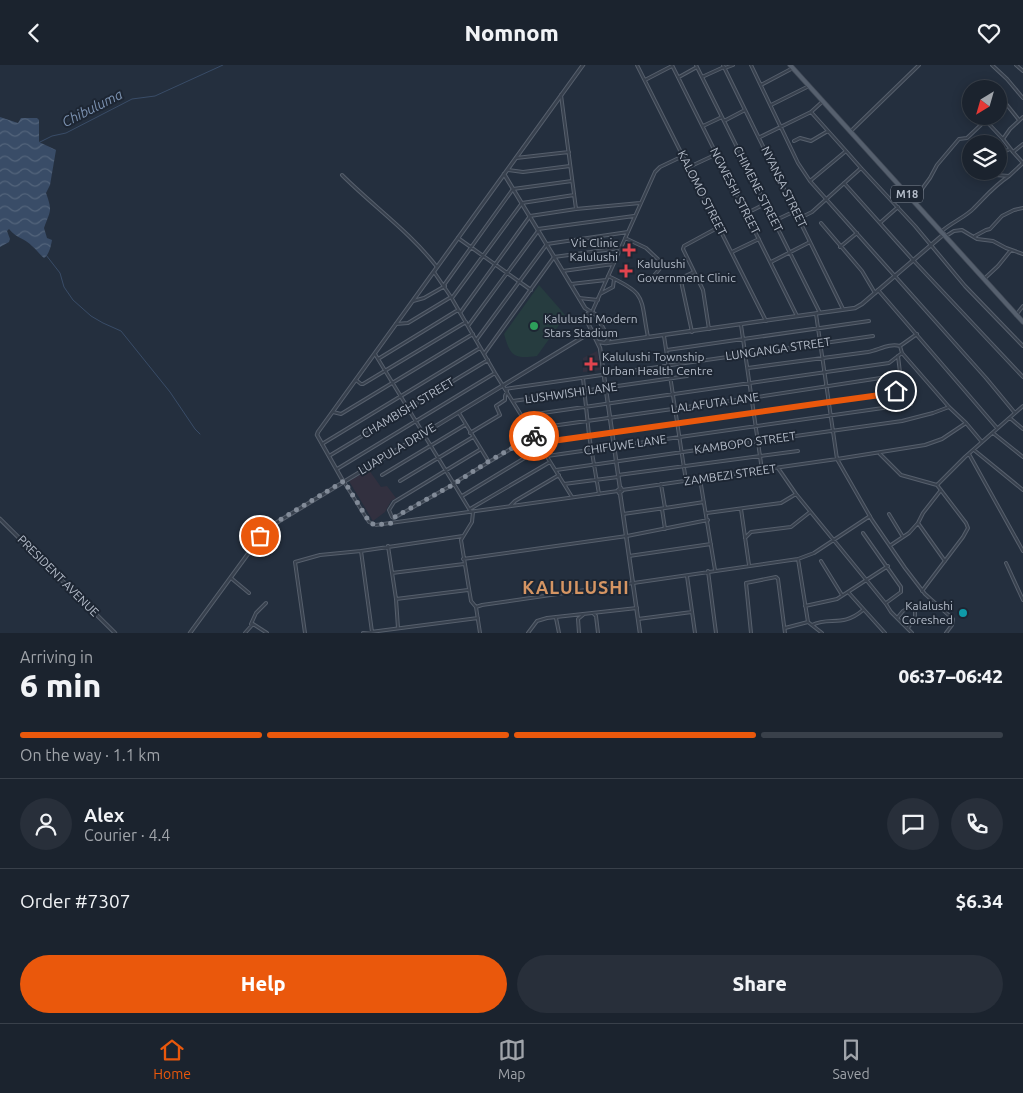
<!DOCTYPE html>
<meta charset="utf-8">
<style>
body{margin:0;font-family:Ubuntu,sans-serif;background:#282f3a;color:#f1f3f6;height:100vh;display:flex;flex-direction:column;font-size:19px;white-space:nowrap}
*{box-sizing:border-box;margin:0}
p{font-size:16px;color:#a0a4aa}
.icon{flex:none;width:28px;height:28px;fill:none;stroke:currentColor;stroke-width:2;stroke-linecap:round;stroke-linejoin:round}
.map{position:relative;height:568px;overflow:hidden}
.details{display:flex;flex-direction:column;background:#1b232e;flex:1}
.details>*{flex:none}
.needle{width:32px;rotate:217deg}
.buttons{position:absolute;left:962px;top:15px;display:grid;gap:10px}
.buttons a{display:grid;place-items:center;width:45px;height:45px;border-radius:50%;background:#1b232e;box-shadow:0 2px 12px #0003,0 0 0 1px #39404a;font-size:25px}
.pin{position:absolute;display:grid;place-items:center;width:42px;height:42px;color:#fff;margin:-21px;border:2px solid #fff;border-radius:50%;box-shadow:0 1px 5px #0007}
.courier{position:absolute;display:grid;place-items:center;width:50px;height:50px;margin:-25px;border:4px solid #ea580c;border-radius:50%;background:#fff;color:#222;box-shadow:0 1px 6px #0007}
.summary em{font-style:normal;font-weight:800}
.summary div{display:flex;flex-direction:column-reverse}
.summary{display:flex;align-items:center;justify-content:space-between;height:85px;padding:0 20px}
h1{font-size:32px;font-weight:800;line-height:38px}
.bar{display:grid;grid-template-columns:repeat(4,1fr);gap:8px 5px;align-content:center;height:60px;padding:0 20px}
.bar i{height:6px;border-radius:4px;background:#39404a}
.bar .current{background:#ea580c}
.bar p{grid-column:span 4}
.line{display:flex;align-items:center;gap:12px;padding:0 20px;border-top:1px solid #39404a}
.line div{flex:1}
.round{display:grid;place-items:center;flex:none;width:52px;height:52px;border-radius:26px;background:#282f3a}
.button{display:flex;gap:10px;margin-top:auto;padding:10px 20px}
.button a{flex:1;height:58px;border-radius:30px;background:#ea580c;color:#fff;font-size:20px;font-weight:800;line-height:58px;text-align:center}
.button a+a{background:#282f3a;color:#f1f3f6}
header{display:flex;justify-content:space-between;align-items:center;height:65px;padding:0 20px;background:#1b232e;font-size:22px;font-weight:800}
.tab-bar{display:flex;justify-content:space-around;align-items:center;height:70px;border-top:1px solid #39404a;background:#1b232e;font-size:14px;color:#a0a4aa}
.tab-bar a{display:grid;justify-items:center;gap:2px}
.tab-bar .current{color:#ea580c}
.map>svg:first-child{display:block}
.medical{fill:#32303f}
.pitch{fill:#263c3f}
.water{fill:url(#water-waves)}
.lines{fill:none;stroke-linecap:round;stroke-linejoin:round}
.stream{stroke:#394c67;stroke-width:1}
.minor-casing{stroke:#565f6c;stroke-width:4}
.tertiary-casing{stroke:#565f6c;stroke-width:4.5}
.primary-casing{stroke:#414a57;stroke-width:5.5}
.minor{stroke:#38414e;stroke-width:2}
.tertiary{stroke:#38414e;stroke-width:2.5}
.primary{stroke:#56606e;stroke-width:4}
.done{stroke:#828b98;stroke-width:5;stroke-dasharray:0 9}
.route{stroke:#ea580c;stroke-width:6}
.health-dot{fill:#e0444e;stroke:#1d2633;stroke-width:2}
.leisure-dot{fill:#2e9e5b;stroke:#1d2633;stroke-width:2}
.culture-dot{fill:#0f9aa8;stroke:#1d2633;stroke-width:2}
.labels{text-anchor:middle;stroke-width:4;stroke-linejoin:round;paint-order:stroke}
.shield{fill:#1d2633;stroke:#878f9c;stroke-width:1}
.shield-label{font-size:11px;font-weight:bold;fill:#b4bcc9}
.street-label{font-size:12px;fill:#b4bcc9;stroke:#1d2633}
.poi-label{font-size:12px;fill:#b4bcc9;stroke:#1d2633;text-anchor:start}
.water-label{font-size:14px;font-style:italic;fill:#7c92b1;stroke:#1d2633}
.district-label{font-size:18px;font-weight:bold;letter-spacing:1px;fill:#d59563;stroke:#1d2633}
</style>
<header><svg class="icon" aria-label="back" viewBox="0 0 24 24"><path d="M15 5l-7 7 7 7"/></svg>Nomnom<svg class="icon" aria-label="heart" viewBox="0 0 24 24"><path d="M12 20l-8-8c-3-5 5-10 8-4 3-6 11-1 8 4z"/></svg></header>
<div class="map">
<svg width="1023" height="568" viewBox="0 0 1023 568">
<defs>
<pattern id="water-waves" width="16" height="10" patternUnits="userSpaceOnUse" patternTransform="scale(1.25)"><rect width="16" height="10" fill="#394c67"/><path d="M0 5q4-4 8 0t8 0" fill="none" stroke="#53647b"/></pattern>
</defs>
<rect width="100%" height="100%" fill="#242f3e"/>
<path class="medical" d="M 597,286 L 601,305 L 583,307 L 583,293 Z
M 369,405 L 381,422 L 387,421 L 396,433 L 391,436 L 385,447 L 373,456 L 349,416 Z"/>
<path class="pitch" d="M 539,220 L 567,252 L 564,253 L 537,291 C 514,294 510,291 504,269 Z"/>
<path class="water" d="M 0,52 L 18,58 L 21,53 L 37,53 L 39,55 L 39,77 L 56,85 L 50,120 L 46,128 C 53,147 50,146 44,163 L 47,173 L 52,175 C 51,181 49,190 44,193 C 39,189 37,185 32,181 C 25,173 17,174 9,164 L 7,166 L 10,174 L 9,177 L 0,182 Z"/>
<g class="lines">
<path class="stream" d="M 38,78 L 52,71 L 66,68 L 132,34 L 155,31 L 223,0
M 46,190 L 60,208 L 64,222 L 73,235 L 91,251 L 103,258 L 121,266 L 170,327 L 195,364 L 200,369"/>
<g class="minor-casing">
<path id="minor" d="M 637,0 L 766,256
M 672,0 L 797,251
M 696,0 L 820,248
M 723,0 L 843,244
M 751,0 L 798,98 L 810,116 L 986,313 L 1015,348
M 992,0 L 1007,14 L 1023,33
M 1016,0 L 1023,6
M 725,3 L 733,0
M 679,12 L 697,2
M 702,12 L 724,2
M 645,15 L 672,1
M 761,20 L 793,3
M 561,30 L 576,144
M 999,30 L 1019,55
M 822,37 L 811,47 L 846,86
M 771,40 L 809,21
M 1023,52 L 1010,64 L 1003,74 L 1013,87 L 1023,79
M 724,56 L 745,45
M 703,61 L 722,52
M 851,66 L 919,0
M 760,72 L 811,47
M 794,76 L 800,73 L 811,76 L 828,66
M 1013,87 L 1023,98
M 999,89 L 1010,84
M 516,93 L 569,87
M 689,102 L 717,89
M 508,105 L 523,107 L 570,101
M 987,106 L 995,110 L 1009,111 L 1023,98
M 342,110 C 373,141 410,167 437,202
M 810,116 L 846,86 L 861,103
M 844,118 L 913,195 L 1023,312
M 912,133 L 919,128 L 930,113 L 937,100 L 959,74 L 967,73 L 985,56 L 987,57 L 1003,74
M 747,148 L 765,139
M 798,154 L 812,147 L 861,103 L 915,161 L 965,221 L 1023,281
M 774,156 L 795,146
M 881,157 L 898,142
M 821,158 L 862,206 L 875,228
M 538,164 L 634,151
M 942,166 C 951,158 967,151 974,143 C 986,131 994,121 1009,111
M 946,171 L 954,166 L 962,165 L 977,174 L 993,176 L 1006,183 L 1023,189
M 975,171 L 986,165 L 990,164 L 1002,151 L 1014,145 L 1023,143
M 458,173 L 531,225
M 625,173 L 646,183 L 662,198 L 662,201 L 652,213
M 840,182 L 857,168
M 732,187 L 759,174
M 771,197 L 810,177
M 563,206 L 613,199
M 434,207 L 451,232 L 495,308 L 572,432
M 608,211 C 648,229 640,233 648,272
M 984,214 L 998,201 L 1011,185
M 571,219 L 606,215
M 444,220 L 513,124 L 572,116
M 878,225 L 997,363
M 600,229 L 613,222 L 614,214
M 452,233 L 522,138 L 574,130
M 579,233 L 598,235
M 413,236 L 424,233 L 445,221
M 592,247 L 655,107 L 660,102 L 683,91
M 460,248 L 530,151 L 576,144 L 640,138
M 1016,250 L 1023,241
M 396,259 L 408,258 L 451,232
M 741,260 L 762,405
M 468,261 L 538,166
M 709,264 L 703,225 L 683,184 L 684,181 L 719,162
M 692,267 L 681,216 L 683,212 L 694,207
M 917,269 L 900,281 L 902,288 L 949,342 L 966,358
M 664,271 L 686,416
M 477,274 L 547,179 L 628,167
M 667,285 L 869,256
M 375,289 L 471,447
M 484,289 L 554,192 L 620,183
M 378,294 L 458,245
M 748,303 L 868,287 C 879,285 889,278 900,281
M 583,313 L 589,370 L 599,429
M 356,315 L 361,319 L 363,319 L 466,257
M 505,324 L 873,271
M 513,336 L 687,311
M 333,347 L 341,349 L 473,269
M 459,348 L 489,397
M 522,351 L 889,298 L 902,288
M 1010,353 L 1023,364
M 530,364 L 751,333 L 900,310
M 470,368 L 500,350 L 496,341 L 505,335 L 505,331 L 507,326
M 993,368 L 1023,392
M 539,378 L 829,337 L 880,330 L 902,324
M 322,379 L 480,283
M 974,385 L 1023,425
M 880,389 L 901,410 L 937,420 L 965,392 L 1023,341
M 969,389 L 1023,486
M 329,391 L 488,295
M 547,391 L 911,339 L 902,324 L 898,291
M 778,403 L 796,429 L 886,539 L 891,547 L 912,568
M 337,404 L 495,308
M 556,405 L 902,356 L 933,348 L 949,342
M 382,410 L 465,360
M 618,410 L 798,386
M 700,414 L 715,505
M 400,416 L 473,372
M 344,417 L 369,457 L 376,460 L 618,426
M 454,418 L 534,370
M 454,419 L 394,453 L 392,452 L 389,445 L 394,437 L 481,384
M 564,419 L 618,412
M 622,425 L 837,394 L 816,249
M 941,425 L 923,448 L 918,458 L 945,496
M 462,431 L 541,383
M 510,441 L 515,436 L 559,410
M 665,443 L 704,437
M 470,444 L 550,397
M 662,444 L 665,464
M 741,444 L 749,500
M 473,447 L 472,457 L 461,475 L 471,536 L 476,542 L 480,568
M 707,448 L 781,438 L 796,429
M 623,449 L 665,443 L 661,419
M 889,449 L 903,472
M 863,468 L 901,522 L 901,527 L 886,538
M 745,473 L 751,467 L 791,462 L 810,447
M 891,480 L 909,468 L 918,458
M 388,481 L 396,534 L 398,563
M 629,491 L 711,479
M 463,494 L 627,471 L 708,455
M 798,494 L 808,557 L 822,568
M 821,496 L 842,530
M 1006,498 L 1023,535
M 708,506 L 716,568
M 392,508 L 464,499
M 687,511 L 695,568
M 231,513 L 249,528
M 922,526 L 963,472 L 968,463 L 966,458 L 937,420
M 848,527 L 885,568
M 396,534 L 468,525
M 805,541 L 837,534 L 888,501
M 476,542 L 482,540 L 798,494 L 814,488 L 870,451
M 594,549 L 596,551 L 598,568
M 898,552 L 903,546 L 911,542 L 915,545 L 915,552 L 908,563
M 556,553 L 559,568
M 638,554 L 692,547
M 251,559 L 256,548 L 266,538
M 812,560 C 830,551 842,563 863,545
M 785,563 L 808,557
M 372,567 L 361,486 L 463,471
M 245,568 L 253,559 L 267,568
M 305,568 L 295,497 L 320,490 L 361,486
M 363,568 L 478,553
M 528,568 L 537,556 L 547,553 L 637,543
M 579,568 L 578,554 L 583,550
M 751,568 L 746,518 L 776,512 L 778,514 L 785,568
M 946,568 L 952,560 L 953,554 L 925,529 L 905,503 L 872,455 L 837,394 L 925,380 L 942,374 L 966,358 L 982,377"/>
</g>
<g class="tertiary-casing">
<path id="tertiary" d="M 504,109 L 585,243 L 591,247
M 599,277 L 605,278 L 609,274 L 596,250 C 593,247 590,246 586,250 L 586,254 L 600,283 L 620,423
M 606,278 L 855,243 L 862,239 L 944,169
M 343,416 L 317,370 L 318,367 L 583,0
M 621,423 L 622,426 L 619,428 L 618,425 Z
M 620,428 L 640,568
M 0,454 L 115,568
M 190,568 L 261,471 L 271,461 L 588,269 L 591,264"/>
</g>
<g class="primary-casing">
<path id="primary" d="M 790,0 L 1023,257"/>
</g>
<use href="#minor" class="minor"/>
<use href="#tertiary" class="tertiary"/>
<use href="#primary" class="primary"/>
</g>
<g class="lines">
<path class="done" d="M 260,471 L 278,456 L 344,416 L 370,458 L 376,460 L 392,458 L 393,453 L 454,419 L 489,396 L 534,371"/>
<path class="route" d="M 534,371 L 538,378 L 829,337 L 880,330 L 896,326"/>
</g>
<g class="health-dot">
<path d="M626.5 177.5h5v5h5v5h-5v5h-5v-5h-5v-5h5z"/>
<path d="M623.5 198.5h5v5h5v5h-5v5h-5v-5h-5v-5h5z"/>
<path d="M588.5 291.5h5v5h5v5h-5v5h-5v-5h-5v-5h5z"/>
</g>
<circle class="leisure-dot" cx="534" cy="261" r="5"/>
<circle class="culture-dot" cx="963" cy="548" r="5"/>
<g class="labels">
<rect class="shield" x="891" y="120.5" width="32" height="17" rx="4"/>
<g class="shield-label">
<text x="907" y="133">M18</text>
</g>
<g class="street-label">
<text transform="translate(784 122) rotate(64)" y="4">NYANSA STREET</text>
<text transform="translate(758 124) rotate(63)" y="4">CHIMENE STREET</text>
<text transform="translate(735 126) rotate(63)" y="4">NGWESHI STREET</text>
<text transform="translate(702 128) rotate(63)" y="4">KALOMO STREET</text>
<text transform="translate(778 284) rotate(-8)" y="4">LUNGANGA STREET</text>
<text transform="translate(571 328) rotate(-8)" y="4">LUSHWISHI LANE</text>
<text transform="translate(715 338) rotate(-8)" y="4">LALAFUTA LANE</text>
<text transform="translate(408 343) rotate(-31)" y="4">CHAMBISHI STREET</text>
<text transform="translate(745 378) rotate(-8)" y="4">KAMBOPO STREET</text>
<text transform="translate(625 380) rotate(-8)" y="4">CHIFUWE LANE</text>
<text transform="translate(397 384) rotate(-31)" y="4">LUAPULA DRIVE</text>
<text transform="translate(730 410) rotate(-8)" y="4">ZAMBEZI STREET</text>
<text transform="translate(58 511) rotate(45)" y="4">PRESIDENT AVENUE</text>
</g>
<g class="poi-label">
<text x="618" y="182" text-anchor="end">Vit Clinic<tspan x="618" dy="14">Kalulushi</tspan></text>
<text x="637" y="203">Kalulushi<tspan x="637" dy="14">Government Clinic</tspan></text>
<text x="544" y="258">Kalulushi Modern<tspan x="544" dy="14">Stars Stadium</tspan></text>
<text x="602" y="296">Kalulushi Township<tspan x="602" dy="14">Urban Health Centre</tspan></text>
<text x="953" y="545" text-anchor="end">Kalalushi<tspan x="953" dy="14">Coreshed</tspan></text>
</g>
<g class="water-label">
<text transform="translate(92 43) rotate(-27)" y="5">Chibuluma</text>
</g>
<g class="district-label">
<text x="576" y="529">KALULUSHI</text>
</g>
</g>
</svg>
<div class="buttons">
<a><svg class="needle" viewBox="-14 -14 28 28"><path d="M0-13l5 13h-10z" fill="#e53935"/><path d="M0 13l5-13h-10z" fill="#a0a4aa"/></svg></a>
<a><svg class="icon" aria-label="layers" viewBox="0 0 24 24"><path d="M12 4l9 5-9 5-9-5zM3 14l9 5 9-5"/></svg></a>
</div>
<div class="pin" style="left:260px;top:471px;background:#ea580c"><svg class="icon" aria-label="bag" viewBox="0 0 24 24"><path d="M5 8h14l-1 12H6zM9 8a3 3 0 0 1 6 0"/></svg></div>
<div class="pin" style="left:896px;top:326px;background:#1f2937"><svg class="icon" aria-label="home" viewBox="0 0 24 24"><path d="M3 11l9-7 9 7M6 9v11h12V9"/></svg></div>
<div class="courier" style="left:534px;top:371px"><svg class="icon" aria-label="bike" viewBox="0 0 24 24"><circle cx="6" cy="16" r="4"/><circle cx="18" cy="16" r="4"/><path d="M6 16l4-8h5l3 8M10 8l3 8H6M13 5h3"/></svg></div>
</div>
<section class="details">
<div class="summary"><div><h1>6 min</h1><p>Arriving in</p></div><em>06:37–06:42</em></div>
<div class="bar"><i class="current"></i><i class="current"></i><i class="current"></i><i></i><p>On the way · 1.1 km</p></div>
<div class="line" style="height:90px"><a class="round"><svg class="icon" aria-label="person" viewBox="0 0 24 24"><circle cx="12" cy="8" r="4"/><path d="M4 21q1-7 8-7t8 7"/></svg></a><div><b>Alex</b><p>Courier · 4.4</p></div><a class="round"><svg class="icon" aria-label="chat" viewBox="0 0 24 24"><path d="M4 5h16v11H9l-5 4z"/></svg></a><a class="round"><svg class="icon" aria-label="phone" viewBox="0 0 24 24"><path d="M5 4h4l2 5-3 2q2 4 5 5l2-3 5 2v4C11 20 4 13 5 4z"/></svg></a></div>
<div class="line" style="height:65px"><div>Order #7307</div><b>$6.34</b></div>
<div class="button"><a>Help</a><a>Share</a></div>
</section>
<nav class="tab-bar">
<a class="current"><svg class="icon" aria-label="home" viewBox="0 0 24 24"><path d="M3 11l9-7 9 7M6 9v11h12V9"/></svg>Home</a>
<a><svg class="icon" aria-label="map" viewBox="0 0 24 24"><path d="M3 6l6-2 6 2 6-2v14l-6 2-6-2-6 2zM9 4v14M15 6v14"/></svg>Map</a>
<a><svg class="icon" aria-label="saved" viewBox="0 0 24 24"><path d="M7 4h10v16l-5-4-5 4z"/></svg>Saved</a>
</nav>
